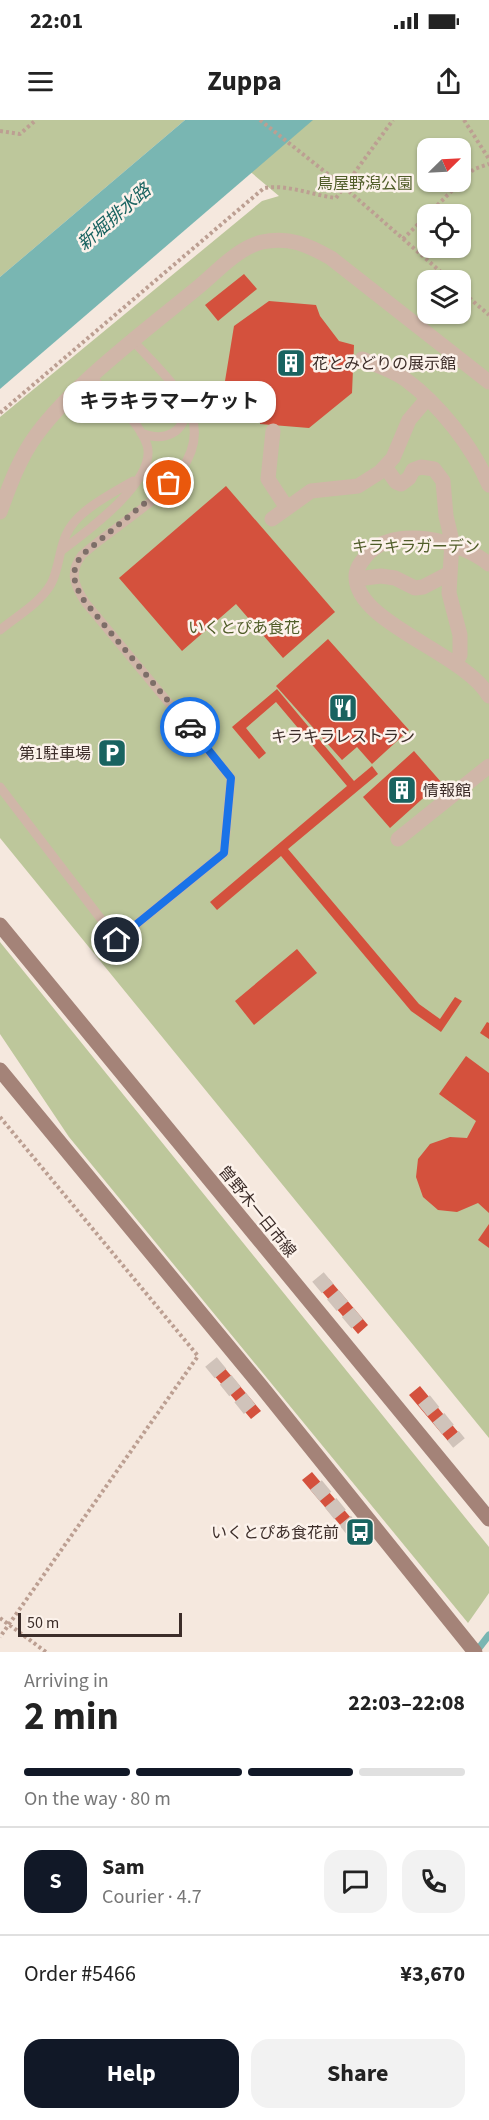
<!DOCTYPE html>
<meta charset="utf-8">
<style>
body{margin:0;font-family:"Source Sans 3","Noto Sans JP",sans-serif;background:#f2f2f2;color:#222;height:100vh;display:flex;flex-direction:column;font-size:22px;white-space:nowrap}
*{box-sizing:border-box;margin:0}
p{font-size:20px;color:#767676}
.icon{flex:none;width:33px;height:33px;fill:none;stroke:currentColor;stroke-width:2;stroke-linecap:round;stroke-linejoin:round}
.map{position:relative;height:1532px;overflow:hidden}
.side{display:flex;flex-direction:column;background:#fff;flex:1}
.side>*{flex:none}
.needle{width:39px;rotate:66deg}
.buttons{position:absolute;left:417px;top:18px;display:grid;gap:12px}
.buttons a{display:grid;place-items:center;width:54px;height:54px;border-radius:12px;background:#fff;box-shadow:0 2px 4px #0004;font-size:30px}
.scale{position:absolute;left:18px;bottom:15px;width:164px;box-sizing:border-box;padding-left:6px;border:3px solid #3c2d29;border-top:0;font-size:16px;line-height:21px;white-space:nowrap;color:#3c2d29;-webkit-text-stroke:4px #fcf2eb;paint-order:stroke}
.pin{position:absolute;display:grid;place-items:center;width:51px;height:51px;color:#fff;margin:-26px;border:3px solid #fff;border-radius:50%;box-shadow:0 2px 6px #0007}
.courier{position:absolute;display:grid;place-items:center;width:60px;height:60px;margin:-30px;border:4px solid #1a73e8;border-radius:50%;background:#fff;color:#222;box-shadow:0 2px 8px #0007}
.bubble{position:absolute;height:42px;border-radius:18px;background:#fff;box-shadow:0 2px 4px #0004;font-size:20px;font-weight:700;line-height:42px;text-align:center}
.summary em{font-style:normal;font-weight:700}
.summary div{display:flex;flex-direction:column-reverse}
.summary{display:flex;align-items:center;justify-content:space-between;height:102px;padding:0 24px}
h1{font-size:39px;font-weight:700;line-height:45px}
.bar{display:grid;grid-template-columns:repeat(4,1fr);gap:9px 6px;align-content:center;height:72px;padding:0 24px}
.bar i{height:8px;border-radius:4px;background:#e0e0e0}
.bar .selected{background:#111827}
.bar p{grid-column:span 4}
.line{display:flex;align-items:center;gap:15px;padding:0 24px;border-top:2px solid #e0e0e0}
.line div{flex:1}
.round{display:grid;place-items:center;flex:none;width:63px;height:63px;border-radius:18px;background:#f2f2f2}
.action{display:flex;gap:12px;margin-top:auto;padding:12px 24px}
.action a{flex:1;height:69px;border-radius:18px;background:#111827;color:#fff;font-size:24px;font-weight:700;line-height:69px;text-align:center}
.action a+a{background:#f2f2f2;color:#222}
.status{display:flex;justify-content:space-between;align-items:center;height:42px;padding:0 30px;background:#fff;direction:ltr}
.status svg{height:16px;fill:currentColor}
header{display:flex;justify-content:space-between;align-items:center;height:78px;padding:0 24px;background:#fff;font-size:27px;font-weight:700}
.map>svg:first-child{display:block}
.green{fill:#bdc79b;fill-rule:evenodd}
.water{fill:#79b6b2}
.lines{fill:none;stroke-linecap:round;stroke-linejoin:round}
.stream{stroke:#79b6b2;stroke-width:7}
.building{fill:#d4513d}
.street-tunnel{stroke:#d0c3ba;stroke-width:15;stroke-dasharray:15 8;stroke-linecap:butt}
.path{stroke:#bc9f92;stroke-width:4;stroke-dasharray:3 3;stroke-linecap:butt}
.lane{stroke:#d0b6a8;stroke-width:9}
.street{stroke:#d0b6a8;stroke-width:15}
.secondary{stroke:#a48378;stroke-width:15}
.done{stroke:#7d6e68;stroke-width:6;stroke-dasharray:0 10.8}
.route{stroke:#1a73e8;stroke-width:8}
.labels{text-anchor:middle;stroke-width:5;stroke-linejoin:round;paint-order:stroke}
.park-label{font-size:16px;fill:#505d29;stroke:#fcf2eb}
.poi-label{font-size:16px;fill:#3c2d29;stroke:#fcf2eb;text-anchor:start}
.street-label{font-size:16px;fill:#3c2d29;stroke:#fcf2eb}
.water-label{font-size:18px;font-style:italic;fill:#196360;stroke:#fcf2eb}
</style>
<div class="status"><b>22:01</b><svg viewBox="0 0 49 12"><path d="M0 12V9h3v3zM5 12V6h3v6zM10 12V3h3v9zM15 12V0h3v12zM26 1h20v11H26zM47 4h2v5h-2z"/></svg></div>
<header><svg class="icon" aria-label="menu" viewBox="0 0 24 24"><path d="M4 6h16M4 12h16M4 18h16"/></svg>Zuppa<svg class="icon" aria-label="share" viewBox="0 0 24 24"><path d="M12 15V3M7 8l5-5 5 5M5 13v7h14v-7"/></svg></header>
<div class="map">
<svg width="489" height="1532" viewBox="0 0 489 1532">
<rect width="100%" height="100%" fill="#f5e8de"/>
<path class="green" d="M 0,0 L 185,0 L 0,157 Z
M 189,0 L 489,0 L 489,1318 L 0,718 L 0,297 L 262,81 L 279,76 ZM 428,28 L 460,28 L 460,62 L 428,62 ZM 428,94 L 460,94 L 460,128 L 428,128 ZM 428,160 L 460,160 L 460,194 L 428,194 Z
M 0,822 L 489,1427 L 489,1473 L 468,1503 L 69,1017 L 0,914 Z"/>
<path class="water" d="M 185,0 L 313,0 L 0,269 L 0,157 Z"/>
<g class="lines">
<path class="stream" d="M 476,1532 L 489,1515"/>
</g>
<path class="building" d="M 244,154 L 257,169 L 218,201 L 205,185 Z
M 269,181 L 316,185 L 320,196 L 339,221 L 354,225 L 352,273 L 309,308 L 260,304 L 261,287 L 240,262 L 225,261 L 234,206 Z
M 226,366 L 335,492 L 283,538 L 236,484 L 182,531 L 119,458 Z
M 328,519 L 409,610 L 372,644 L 357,627 L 342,640 L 276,566 Z
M 277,569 L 354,661 L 372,646 L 378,654 L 288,729 L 419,884 L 440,899 L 455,877 L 462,881 L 441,912 L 411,891 L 281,736 L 217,790 L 210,782 L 347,666 L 276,582 L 246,608 L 266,633 L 259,639 L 232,607 Z
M 414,631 L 441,662 L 390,708 L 363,677 Z
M 297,829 L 317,853 L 254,905 L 235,881 Z
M 487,902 L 489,903 L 489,919 L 480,913 Z
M 466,936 L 489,953 L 489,1093 L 478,1083 L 457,1092 L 438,1090 L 423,1077 L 416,1057 L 418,1039 L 430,1024 L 450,1017 L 467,1018 L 476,1001 L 439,974 Z
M 489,1104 L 489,1128 L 478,1120 Z
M 329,1159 L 368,1205 L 358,1214 L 319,1168 Z
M 222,1245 L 261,1291 L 251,1299 L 212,1253 Z
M 420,1266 L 458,1312 L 448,1321 L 409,1275 Z
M 312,1352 L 351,1398 L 341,1406 L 302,1360 Z"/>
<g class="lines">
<path class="street-tunnel" d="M 318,1157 L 360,1207
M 211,1242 L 252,1292
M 424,1280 L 459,1323
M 316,1365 L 352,1409"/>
<path class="path" d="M 260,0 L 344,67 L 450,160
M 464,0 L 489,39
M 0,11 L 20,14 L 36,0
M 403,119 L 474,49 L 489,44
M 460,170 L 489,195
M 0,293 L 264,68 C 287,64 312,75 336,78 L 393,0
M 0,997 L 198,1236 L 0,1517
M 0,1498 L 46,1532"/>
<path class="lane" d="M 141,313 C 164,322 185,314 186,287
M 61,431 C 85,413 158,360 147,325 C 139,300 109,277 92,257
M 0,510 C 17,496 40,483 51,464 C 59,449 59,430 66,415 C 76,391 111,374 133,361
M 0,667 L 117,820 L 224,733 L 231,658 L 85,482 C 74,465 69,452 82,435 C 125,395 229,348 183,278 C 170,258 150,239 134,222"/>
<path class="street" d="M 362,239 C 376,245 392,250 405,259 C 440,285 472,326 489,365
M 273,311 L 268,359 L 287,388
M 386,348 L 396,362 L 401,364 L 409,358 L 413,350 L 421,347 L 434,349 L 443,361 L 446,396 L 452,421 L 449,473 L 460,515 L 460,535 L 456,542
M 0,392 C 10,364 20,337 37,314 C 75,263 146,210 196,169 C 216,153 237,128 262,122 C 289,116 308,125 331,138 L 489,262
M 272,399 L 311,371 L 358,366 L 380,352 L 393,338 L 409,300 L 426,280
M 489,444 C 460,421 394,403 366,436 C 362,441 356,448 356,456 C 355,503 463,532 489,576
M 357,459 L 381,456 L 395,458 L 415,468 L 423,467 L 450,453
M 398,719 L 489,646"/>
<path class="secondary" d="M 0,805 L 489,1399
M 0,950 L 261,1266 L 475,1532"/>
</g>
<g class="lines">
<path class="done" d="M 169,363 L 82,435 C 69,452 74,465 85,482 L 190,607"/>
<path class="route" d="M 117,820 L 224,733 L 231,658 L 190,607"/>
</g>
<defs>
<g id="building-square" transform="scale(1.5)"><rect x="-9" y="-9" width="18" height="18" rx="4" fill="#196360" stroke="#fcf2eb"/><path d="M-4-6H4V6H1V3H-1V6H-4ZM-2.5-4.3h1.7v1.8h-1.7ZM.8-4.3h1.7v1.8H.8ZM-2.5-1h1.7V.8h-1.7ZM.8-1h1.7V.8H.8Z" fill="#fff"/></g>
<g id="restaurant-square" transform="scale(1.5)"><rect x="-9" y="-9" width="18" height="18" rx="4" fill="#196360" stroke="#fcf2eb"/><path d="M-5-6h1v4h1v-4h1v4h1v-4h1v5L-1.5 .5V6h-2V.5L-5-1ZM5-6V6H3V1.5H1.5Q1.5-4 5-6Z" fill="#fff"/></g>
<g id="parking-square" transform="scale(1.5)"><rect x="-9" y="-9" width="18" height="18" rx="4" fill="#196360" stroke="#fcf2eb"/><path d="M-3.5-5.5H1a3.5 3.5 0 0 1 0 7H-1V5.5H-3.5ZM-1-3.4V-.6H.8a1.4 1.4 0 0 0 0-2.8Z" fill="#fff"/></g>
<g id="bus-square" transform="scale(1.5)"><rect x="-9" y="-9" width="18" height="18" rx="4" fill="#196360" stroke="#fcf2eb"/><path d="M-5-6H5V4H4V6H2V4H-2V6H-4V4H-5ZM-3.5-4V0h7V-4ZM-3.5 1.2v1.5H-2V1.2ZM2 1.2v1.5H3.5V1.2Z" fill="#fff"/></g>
</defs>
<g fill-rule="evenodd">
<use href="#building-square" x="291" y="243"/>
<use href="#restaurant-square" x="343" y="588"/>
<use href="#parking-square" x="112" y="633"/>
<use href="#building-square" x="402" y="670"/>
<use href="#bus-square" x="360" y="1412"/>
</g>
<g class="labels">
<g class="park-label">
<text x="365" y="69">鳥屋野潟公園</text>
<text x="416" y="432">キラキラガーデン</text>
<text x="244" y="513">いくとぴあ食花</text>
</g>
<g class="poi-label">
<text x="312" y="249">花とみどりの展示館</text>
<text x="343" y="622" text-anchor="middle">キラキラレストラン</text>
<text x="91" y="639" text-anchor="end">第1駐車場</text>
<text x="423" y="676">情報館</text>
<text x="339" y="1418" text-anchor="end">いくとぴあ食花前</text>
</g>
<g class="street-label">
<text transform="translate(258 1091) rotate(51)" y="6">曽野木一日市線</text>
</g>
<g class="water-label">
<text transform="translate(114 97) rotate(-41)" y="6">新堀排水路</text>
</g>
</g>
</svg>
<div class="buttons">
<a><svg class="needle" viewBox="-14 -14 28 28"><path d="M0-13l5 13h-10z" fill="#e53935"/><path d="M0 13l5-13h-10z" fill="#767676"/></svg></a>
<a><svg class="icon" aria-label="locate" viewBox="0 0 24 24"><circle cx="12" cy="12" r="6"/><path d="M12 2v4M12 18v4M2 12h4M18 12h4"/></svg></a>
<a><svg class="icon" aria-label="layers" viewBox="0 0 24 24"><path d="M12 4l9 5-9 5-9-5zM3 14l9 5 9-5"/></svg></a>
</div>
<div class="scale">50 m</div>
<div class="pin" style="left:169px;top:363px;background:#ea580c"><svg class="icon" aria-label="bag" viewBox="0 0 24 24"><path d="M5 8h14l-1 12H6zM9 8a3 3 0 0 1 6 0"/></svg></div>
<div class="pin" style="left:117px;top:820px;background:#1f2937"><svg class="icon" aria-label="home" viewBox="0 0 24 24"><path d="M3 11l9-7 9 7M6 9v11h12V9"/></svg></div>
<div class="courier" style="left:190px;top:607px"><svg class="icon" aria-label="car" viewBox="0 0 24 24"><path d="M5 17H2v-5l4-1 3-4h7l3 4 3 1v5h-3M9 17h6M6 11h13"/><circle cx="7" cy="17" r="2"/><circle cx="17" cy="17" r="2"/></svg></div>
<div class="bubble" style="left:63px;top:261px;width:213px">キラキラマーケット</div>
</div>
<section class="side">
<div class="summary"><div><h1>2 min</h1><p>Arriving in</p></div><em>22:03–22:08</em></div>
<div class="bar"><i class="selected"></i><i class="selected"></i><i class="selected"></i><i></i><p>On the way · 80 m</p></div>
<div class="line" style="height:108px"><b class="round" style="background:#111827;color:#fff">S</b><div><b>Sam</b><p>Courier · 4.7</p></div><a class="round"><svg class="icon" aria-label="chat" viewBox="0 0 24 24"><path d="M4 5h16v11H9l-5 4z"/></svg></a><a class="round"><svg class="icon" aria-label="phone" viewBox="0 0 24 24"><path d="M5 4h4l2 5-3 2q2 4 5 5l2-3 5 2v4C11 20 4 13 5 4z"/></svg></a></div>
<div class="line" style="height:78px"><div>Order #5466</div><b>¥3,670</b></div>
<div class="action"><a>Help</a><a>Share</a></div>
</section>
